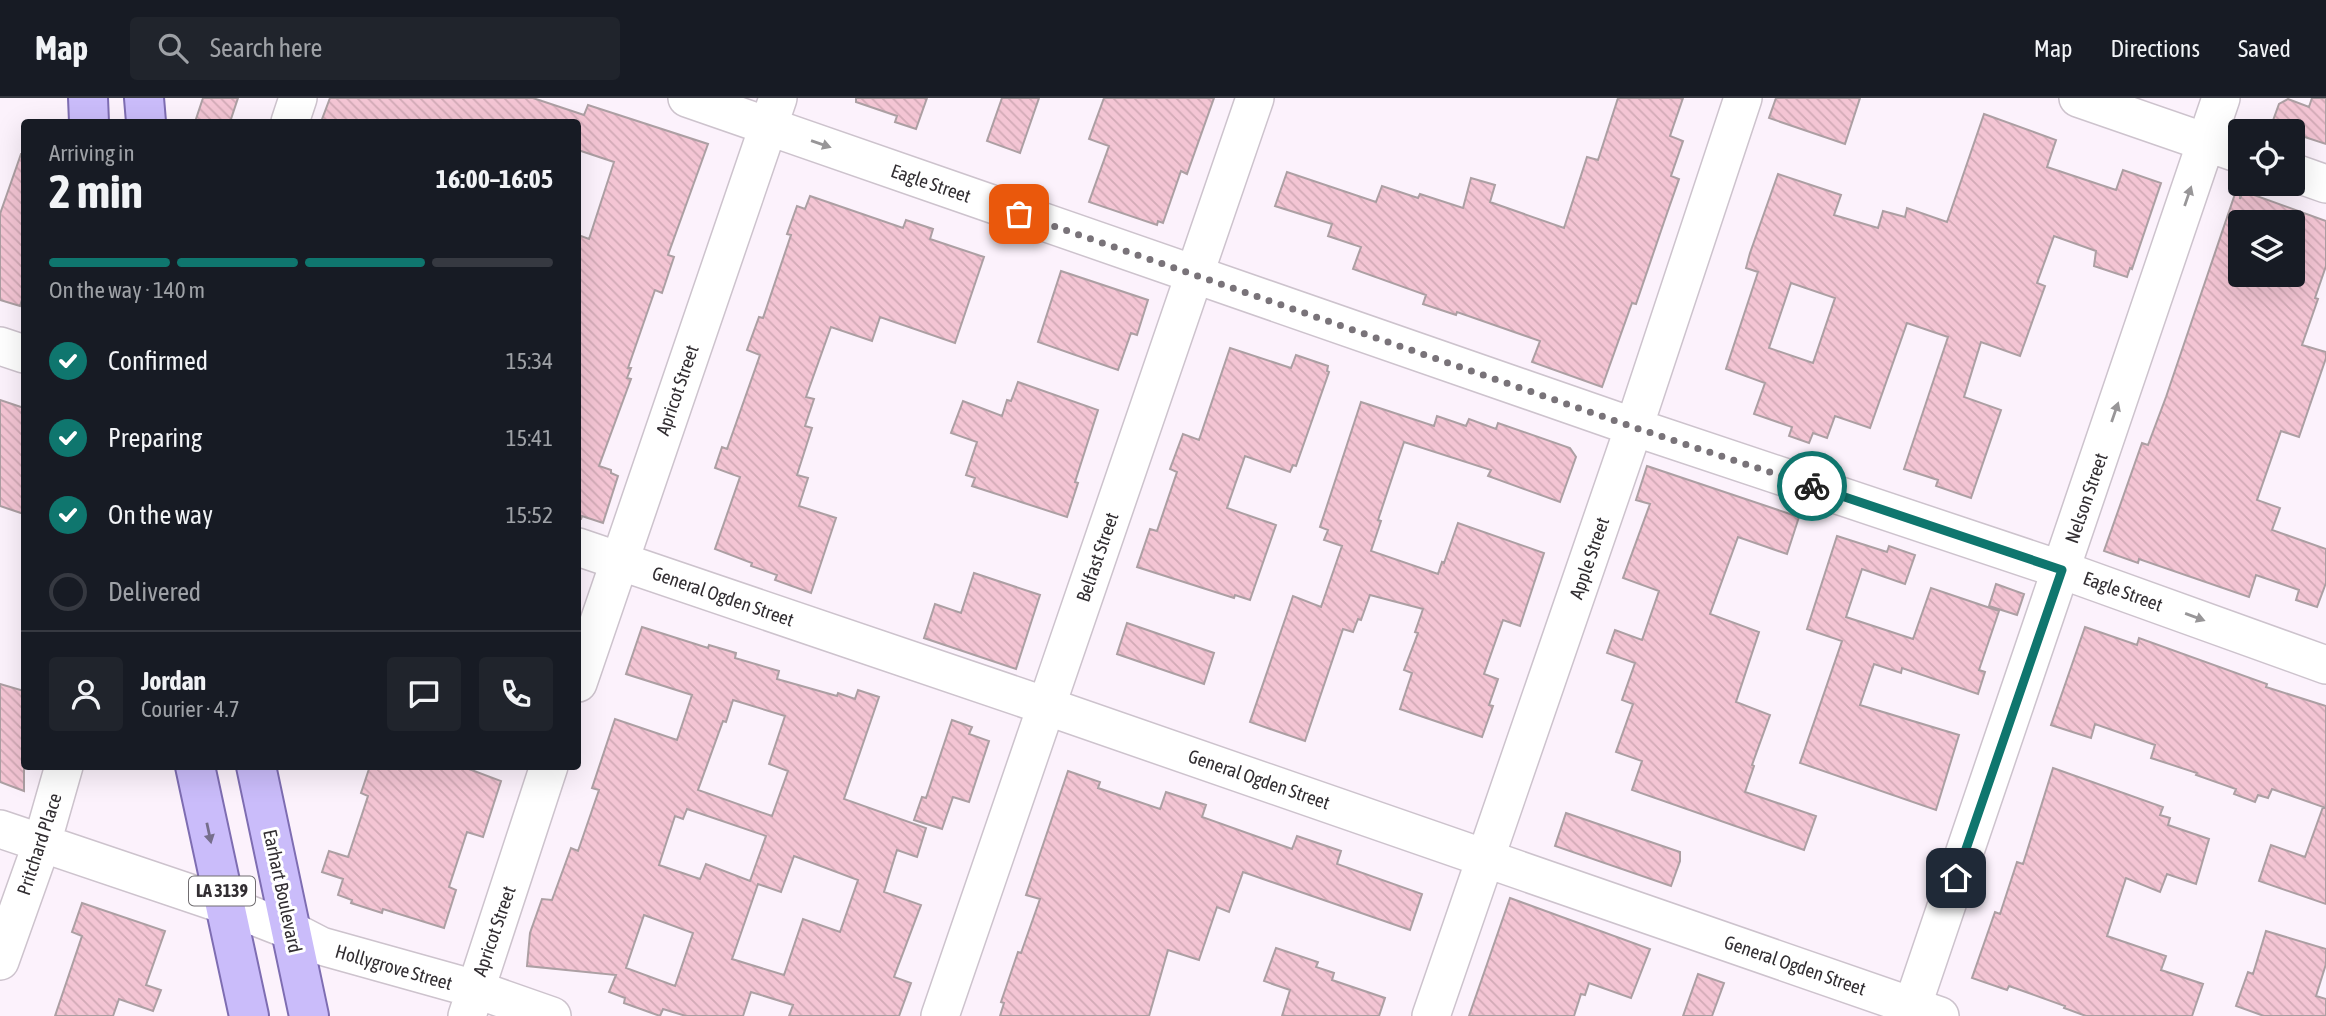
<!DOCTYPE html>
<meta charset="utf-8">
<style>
body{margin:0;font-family:"Asap Condensed",sans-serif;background:#20242c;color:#f1f3f6;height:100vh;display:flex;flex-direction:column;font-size:26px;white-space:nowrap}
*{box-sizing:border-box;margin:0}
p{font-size:23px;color:#9ea1a6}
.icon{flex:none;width:38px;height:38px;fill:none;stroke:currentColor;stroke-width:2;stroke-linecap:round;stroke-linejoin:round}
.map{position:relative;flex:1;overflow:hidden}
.sheet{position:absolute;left:21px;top:21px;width:560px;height:651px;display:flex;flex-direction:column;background:#171b24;border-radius:7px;box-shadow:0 7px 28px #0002}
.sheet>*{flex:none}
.tools{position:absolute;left:2228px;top:21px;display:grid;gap:14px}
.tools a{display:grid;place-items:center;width:77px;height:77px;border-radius:7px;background:#171b24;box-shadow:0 7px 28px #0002;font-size:35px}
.pin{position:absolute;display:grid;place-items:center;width:60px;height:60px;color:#fff;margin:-30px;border-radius:14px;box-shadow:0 4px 10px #0006}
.courier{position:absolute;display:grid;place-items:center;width:70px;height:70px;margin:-35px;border:5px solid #0f766e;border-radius:50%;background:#fff;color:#222;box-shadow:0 2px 9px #0007}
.headline em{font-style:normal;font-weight:700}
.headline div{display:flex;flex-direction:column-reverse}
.headline{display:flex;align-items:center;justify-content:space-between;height:119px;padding:0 28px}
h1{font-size:46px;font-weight:700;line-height:52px}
.bar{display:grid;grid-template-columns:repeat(4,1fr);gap:10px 7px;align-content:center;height:84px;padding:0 28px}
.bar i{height:9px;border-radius:5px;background:#363941}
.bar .active{background:#0f766e}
.bar p{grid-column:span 4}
.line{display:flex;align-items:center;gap:18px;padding:0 28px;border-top:2px solid #363941}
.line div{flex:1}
.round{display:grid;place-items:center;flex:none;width:74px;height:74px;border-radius:7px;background:#20242c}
ol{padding:0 28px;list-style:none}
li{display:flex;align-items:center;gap:21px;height:77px}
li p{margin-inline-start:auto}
li .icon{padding:7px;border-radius:50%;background:#0f766e;color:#fff;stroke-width:4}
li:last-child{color:#9ea1a6}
li i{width:38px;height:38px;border:4px solid #363941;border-radius:50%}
header{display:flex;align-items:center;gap:42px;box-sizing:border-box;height:98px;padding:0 35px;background:#171b24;border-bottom:2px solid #363941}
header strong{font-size:33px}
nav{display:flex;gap:38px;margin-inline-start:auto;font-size:24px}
.search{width:490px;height:63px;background:#20242c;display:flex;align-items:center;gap:18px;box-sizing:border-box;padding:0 24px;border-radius:7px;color:#9ea1a6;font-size:26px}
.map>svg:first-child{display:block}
.building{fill:url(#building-back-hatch);stroke:#ac9fa3;stroke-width:2;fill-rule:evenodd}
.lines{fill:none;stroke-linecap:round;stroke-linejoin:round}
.minor-casing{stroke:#cdc3cd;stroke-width:40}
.major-casing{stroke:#7e6db2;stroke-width:42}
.minor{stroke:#fff;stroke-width:37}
.major{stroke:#cabcfa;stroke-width:38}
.oneway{fill:#989698}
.oneway2{fill:#766e8c}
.done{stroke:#797379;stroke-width:7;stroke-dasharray:0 12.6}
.route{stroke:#0f766e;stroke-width:9}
.labels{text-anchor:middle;stroke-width:6;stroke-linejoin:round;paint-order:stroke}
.shield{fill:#fff;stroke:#706d70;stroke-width:2}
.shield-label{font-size:18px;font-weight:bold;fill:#322e32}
.street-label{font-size:19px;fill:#322e32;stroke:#fff}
</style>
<header>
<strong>Map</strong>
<div class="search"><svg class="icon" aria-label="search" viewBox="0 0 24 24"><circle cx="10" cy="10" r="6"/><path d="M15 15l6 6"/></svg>Search here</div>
<nav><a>Map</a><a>Directions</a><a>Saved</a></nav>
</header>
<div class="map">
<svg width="2326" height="918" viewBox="0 0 2326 918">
<defs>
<pattern id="building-back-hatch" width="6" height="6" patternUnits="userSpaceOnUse" patternTransform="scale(1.75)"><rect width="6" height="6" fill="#f4c5d4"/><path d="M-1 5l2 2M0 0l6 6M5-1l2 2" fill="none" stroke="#d2aab6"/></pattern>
</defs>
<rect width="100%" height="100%" fill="#fcf2fc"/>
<path class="building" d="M 203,0 L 238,0 L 230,24 L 195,24 Z
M 330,0 L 533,0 L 584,17 L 588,7 L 708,46 L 668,157 L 674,159 L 662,195 L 655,192 L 628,270 L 631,270 L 627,280 L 631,281 L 599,368 L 611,372 L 611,375 L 618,378 L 603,425 L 582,418 L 581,421 L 578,421 L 578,137 L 589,141 L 614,64 L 578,52 L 578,24 L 321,24 Z
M 856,0 L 927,0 L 916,31 L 895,24 L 897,18 L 856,4 Z
M 1002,0 L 1039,0 L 1020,55 L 987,43 Z
M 1104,0 L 1214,0 L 1187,76 L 1181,73 L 1163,125 L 1158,123 L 1157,127 L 1089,104 L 1109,48 L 1089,41 Z
M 1618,0 L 1683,0 L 1670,38 L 1683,43 L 1671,78 L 1679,81 L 1664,124 L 1636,206 L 1632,205 L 1602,289 L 1532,264 L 1540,243 L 1457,214 L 1456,217 L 1423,206 L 1426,197 L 1353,171 L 1361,149 L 1328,138 L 1332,126 L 1275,108 L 1287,74 L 1376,104 L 1382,88 L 1418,100 L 1420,96 L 1463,110 L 1471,80 L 1495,87 L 1490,104 L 1564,130 L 1587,59 L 1598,62 Z
M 1776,0 L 1860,0 L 1845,46 L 1769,20 Z
M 2312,0 L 2326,0 L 2326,46 L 2271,28 L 2279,6 L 2288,1 L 2309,9 Z
M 1984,16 L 2056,42 L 2047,69 L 2116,92 L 2123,72 L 2161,85 L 2132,171 L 2130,170 L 2127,179 L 2094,168 L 2096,153 L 2054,138 L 2037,185 L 2045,188 L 2020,258 L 1981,244 L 1964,299 L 2001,312 L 1971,400 L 1936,388 L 1938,382 L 1904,371 L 1948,239 L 1907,225 L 1870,330 L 1835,318 L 1827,340 L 1813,335 L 1809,345 L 1789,338 L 1792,329 L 1754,316 L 1765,285 L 1726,271 L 1758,174 L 1746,170 L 1750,155 L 1778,76 L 1841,97 L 1834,117 L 1878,130 L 1883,113 L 1905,119 L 1907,110 L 1947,124 ZM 1791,185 L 1835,200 L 1813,265 L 1769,250 Z
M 21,56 L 24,56 L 24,195 L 20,208 L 0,202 L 0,116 Z
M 2236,93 L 2240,94 L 2240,101 L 2243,93 L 2326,123 L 2326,168 L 2315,200 L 2318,201 L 2302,247 L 2326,254 L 2326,260 L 2299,339 L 2281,333 L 2257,402 L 2280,410 L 2272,432 L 2326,451 L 2326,485 L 2317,509 L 2296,502 L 2299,492 L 2256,477 L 2249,499 L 2139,461 L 2138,465 L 2104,453 L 2142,345 L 2148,347 L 2166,299 ZM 2240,124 L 2292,124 L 2292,177 L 2283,177 L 2277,188 L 2240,177 Z
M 810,98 L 903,130 L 906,122 L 933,131 L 930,141 L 984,159 L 955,245 L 880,219 L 872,243 L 831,229 L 806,299 L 814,301 L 805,328 L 812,330 L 797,377 L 808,380 L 799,408 L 836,420 L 811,495 L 775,482 L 777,477 L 751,468 L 752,465 L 715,451 L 740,379 L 715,370 L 722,349 L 727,351 L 760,257 L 747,252 L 759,219 L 763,220 L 791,137 L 787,136 L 797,108 L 805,111 Z
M 1061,173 L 1148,202 L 1137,237 L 1131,235 L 1118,272 L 1038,244 Z
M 1230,250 L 1291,270 L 1296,257 L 1328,268 L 1327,273 L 1329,274 L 1296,368 L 1293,367 L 1290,374 L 1245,358 L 1227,410 L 1276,427 L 1250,502 L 1235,497 L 1234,500 L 1137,469 L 1150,431 L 1157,433 L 1177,374 L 1170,371 L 1183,336 L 1199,342 Z
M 1018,284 L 1098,312 L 1075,384 L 1078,385 L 1067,419 L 972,388 L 975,380 L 966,377 L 977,344 L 951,335 L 963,303 L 1002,318 L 1007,302 L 1011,303 Z
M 0,302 L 24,310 L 24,416 L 0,408 Z
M 1361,304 L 1434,328 L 1437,318 L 1466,328 L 1469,321 L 1496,331 L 1498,325 L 1570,350 L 1576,359 L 1560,404 L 1488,378 L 1491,372 L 1404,344 L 1378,422 L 1381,423 L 1371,453 L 1438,476 L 1442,464 L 1444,465 L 1458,425 L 1544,455 L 1520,528 L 1503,522 L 1484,576 L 1498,581 L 1489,607 L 1493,608 L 1482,639 L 1400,611 L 1412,575 L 1404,572 L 1418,535 L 1415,534 L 1423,511 L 1370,497 L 1361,522 L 1358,521 L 1353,534 L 1343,531 L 1305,643 L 1250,624 L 1293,498 L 1321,509 L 1342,448 L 1324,442 L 1328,432 L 1320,429 Z
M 1647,368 L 1799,419 L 1787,456 L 1738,439 L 1710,516 L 1759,534 L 1736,604 L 1770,617 L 1752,667 L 1754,668 L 1745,694 L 1816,718 L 1804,752 L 1632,692 L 1642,663 L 1616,654 L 1633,606 L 1622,602 L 1635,565 L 1607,555 L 1615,532 L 1642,542 L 1659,493 L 1623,480 L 1650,406 L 1636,402 Z
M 1837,438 L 1887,454 L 1889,448 L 1915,457 L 1905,486 L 1862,471 L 1846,519 L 1913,541 L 1931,490 L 1999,513 L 1979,572 L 1985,574 L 1978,596 L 1902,570 L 1901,575 L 1874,566 L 1860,607 L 1959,637 L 1936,712 L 1800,665 L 1842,543 L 1807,531 Z
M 974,475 L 1040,497 L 1016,571 L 924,540 L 935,506 L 961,515 Z
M 1996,486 L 2024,496 L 2017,517 L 1989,508 Z
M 1127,525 L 1214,555 L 1204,586 L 1117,556 Z
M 642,529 L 708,550 L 709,547 L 736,555 L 735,560 L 779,573 L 777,581 L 837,598 L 838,595 L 855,601 L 858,592 L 879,599 L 844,701 L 926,730 L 917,759 L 897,752 L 884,794 L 921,807 L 894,879 L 911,885 L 899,918 L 789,918 L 793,907 L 751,894 L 743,918 L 686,918 L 663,911 L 660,918 L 624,905 L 625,900 L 609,894 L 616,877 L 527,868 L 530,835 L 542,801 L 552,802 L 571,750 L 578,753 L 599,692 L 592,690 L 615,621 L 677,642 L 692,597 L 626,576 ZM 733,602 L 785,618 L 769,666 L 788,673 L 772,718 L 698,692 L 723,623 L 726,624 ZM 687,711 L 766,738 L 750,783 L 706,766 L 700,781 L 659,767 L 675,718 L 683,721 ZM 794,758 L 858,782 L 840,834 L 803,821 L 784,877 L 732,861 L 758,786 L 781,794 ZM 644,817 L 693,835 L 675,888 L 626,870 Z
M 2085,529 L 2137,547 L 2139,540 L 2267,586 L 2266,589 L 2326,608 L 2326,710 L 2272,691 L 2268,700 L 2258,697 L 2255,704 L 2234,696 L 2236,691 L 2196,677 L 2197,675 L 2151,660 L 2155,647 L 2095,626 L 2091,640 L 2051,627 Z
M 0,586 L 24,593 L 24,693 L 0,684 Z
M 952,622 L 972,629 L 969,636 L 989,643 L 969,704 L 953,699 L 942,731 L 914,722 L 922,699 L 926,700 Z
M 370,668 L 461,668 L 501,683 L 483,739 L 467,734 L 449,789 L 456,792 L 444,830 L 383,811 L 382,815 L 351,805 L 352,802 L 338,797 L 343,781 L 322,774 L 329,753 L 348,759 L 368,698 L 361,695 Z
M 2053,670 L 2163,709 L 2160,717 L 2170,720 L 2168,727 L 2209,741 L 2196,786 L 2167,776 L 2160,794 L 2126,780 L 2107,838 L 2166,858 L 2161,872 L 2203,886 L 2192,918 L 2086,918 L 2064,910 L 2065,908 L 2009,888 L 2007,892 L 1972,880 L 1995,814 L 2000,816 L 2017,764 L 2023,766 Z
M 1068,673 L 1100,684 L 1098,690 L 1160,711 L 1166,694 L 1206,707 L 1202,719 L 1292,751 L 1297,738 L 1341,753 L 1337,766 L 1422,796 L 1410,832 L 1243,774 L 1229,814 L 1217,809 L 1199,862 L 1168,852 L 1149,918 L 1000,918 L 1004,905 L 1001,904 L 1018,854 L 1021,855 L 1040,801 L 1026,797 Z
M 2323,709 L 2326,710 L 2326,806 L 2259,783 L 2271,747 L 2305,759 Z
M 1566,715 L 1680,754 L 1680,763 L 1671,788 L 1555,748 Z
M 1510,800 L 1650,851 L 1631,900 L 1589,885 L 1585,897 L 1581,896 L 1574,918 L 1469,918 Z
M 82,805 L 165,833 L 146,887 L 161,892 L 153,913 L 119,901 L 113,918 L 55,918 L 82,838 L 72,834 Z
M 2266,833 L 2326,851 L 2326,866 L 2316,898 L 2326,901 L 2326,918 L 2264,918 L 2236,908 L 2248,874 L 2253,876 Z
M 1276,850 L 1318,864 L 1316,869 L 1334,875 L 1332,882 L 1385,900 L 1379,918 L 1282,918 L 1290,892 L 1264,883 Z
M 1698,876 L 1724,885 L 1712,918 L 1683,918 Z"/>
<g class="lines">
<g class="minor-casing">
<path id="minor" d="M 687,0 L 1634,329 L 2062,472 L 2326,567
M 2078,0 L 2240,56
M 290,24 L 298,0
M 2292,74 L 2326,86
M 0,248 L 24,256
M 578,449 L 1046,608 L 1940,918
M 578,585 L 778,0
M 0,731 L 225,807 L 292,833 L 321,848 L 475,891 L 552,918
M 0,863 L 42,745 L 64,668
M 467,918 L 549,668
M 940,918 L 1255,0
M 1431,918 L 1634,329 L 1743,0
M 1909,918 L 2221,0"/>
</g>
<g class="major-casing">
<path id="major" d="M 88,0 L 89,24
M 144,0 L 146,24
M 195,668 L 249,918
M 256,668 L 309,918"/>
</g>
<use href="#minor" class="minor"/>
<use href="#major" class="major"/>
</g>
<defs><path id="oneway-solid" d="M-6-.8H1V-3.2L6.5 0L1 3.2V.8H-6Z" transform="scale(1.75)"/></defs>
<g class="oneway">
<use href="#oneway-solid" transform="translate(821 46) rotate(19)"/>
<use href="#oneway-solid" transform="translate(2188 98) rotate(-71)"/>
<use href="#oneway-solid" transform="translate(2115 314) rotate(-71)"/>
<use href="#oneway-solid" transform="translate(2195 519) rotate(20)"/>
</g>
<use class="oneway2" href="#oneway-solid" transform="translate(209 735) rotate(78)"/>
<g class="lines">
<path class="done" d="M 1019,116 L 1633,329 L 1812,388"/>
<path class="route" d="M 1812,388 L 2062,472 L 1956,780"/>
</g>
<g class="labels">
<rect class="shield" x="189" y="778.5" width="66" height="29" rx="5"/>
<g class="shield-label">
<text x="222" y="799">LA 3139</text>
</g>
<g class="street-label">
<text transform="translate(931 85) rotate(19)" y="7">Eagle Street</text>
<text transform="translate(677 292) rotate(-71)" y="7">Apricot Street</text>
<text transform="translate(2086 400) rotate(-71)" y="7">Nelson Street</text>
<text transform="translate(1097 459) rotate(-71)" y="7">Belfast Street</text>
<text transform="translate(1589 460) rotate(-71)" y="7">Apple Street</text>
<text transform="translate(2123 493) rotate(20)" y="7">Eagle Street</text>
<text transform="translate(723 498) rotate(19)" y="7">General Ogden Street</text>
<text transform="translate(1259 681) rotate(19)" y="7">General Ogden Street</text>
<text transform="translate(39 746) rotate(-72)" y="7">Pritchard Place</text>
<text transform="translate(283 793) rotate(78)" y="7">Earhart Boulevard</text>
<text transform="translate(494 833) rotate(-71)" y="7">Apricot Street</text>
<text transform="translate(1795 867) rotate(19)" y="7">General Ogden Street</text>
<text transform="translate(394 869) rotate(16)" y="7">Hollygrove Street</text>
</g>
</g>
</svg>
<div class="tools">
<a><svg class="icon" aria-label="locate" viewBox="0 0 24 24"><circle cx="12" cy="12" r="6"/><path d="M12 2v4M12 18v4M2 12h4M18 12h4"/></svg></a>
<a><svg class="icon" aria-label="layers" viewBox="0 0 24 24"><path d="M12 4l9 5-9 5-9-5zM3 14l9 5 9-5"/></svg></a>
</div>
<div class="pin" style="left:1019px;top:116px;background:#ea580c"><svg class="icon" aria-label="bag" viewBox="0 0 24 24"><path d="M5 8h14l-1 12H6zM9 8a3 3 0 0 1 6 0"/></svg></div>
<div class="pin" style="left:1956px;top:780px;background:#1f2937"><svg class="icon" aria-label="home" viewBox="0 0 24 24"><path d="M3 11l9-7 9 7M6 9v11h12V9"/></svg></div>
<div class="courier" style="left:1812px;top:388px"><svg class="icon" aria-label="bike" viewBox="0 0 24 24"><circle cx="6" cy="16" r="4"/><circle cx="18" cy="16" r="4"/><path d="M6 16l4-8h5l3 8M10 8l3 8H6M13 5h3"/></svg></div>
<section class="sheet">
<div class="headline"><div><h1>2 min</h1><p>Arriving in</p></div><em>16:00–16:05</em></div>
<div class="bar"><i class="active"></i><i class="active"></i><i class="active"></i><i></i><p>On the way · 140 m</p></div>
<ol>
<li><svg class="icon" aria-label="check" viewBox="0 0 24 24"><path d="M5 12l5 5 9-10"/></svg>Confirmed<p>15:34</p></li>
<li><svg class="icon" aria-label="check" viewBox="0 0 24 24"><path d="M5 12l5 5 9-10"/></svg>Preparing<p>15:41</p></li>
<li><svg class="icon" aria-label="check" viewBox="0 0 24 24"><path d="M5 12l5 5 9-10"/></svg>On the way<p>15:52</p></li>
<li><i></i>Delivered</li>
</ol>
<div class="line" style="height:126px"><a class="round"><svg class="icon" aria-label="person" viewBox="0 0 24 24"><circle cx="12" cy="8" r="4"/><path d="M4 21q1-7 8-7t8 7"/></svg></a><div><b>Jordan</b><p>Courier · 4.7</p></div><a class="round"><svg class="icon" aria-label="chat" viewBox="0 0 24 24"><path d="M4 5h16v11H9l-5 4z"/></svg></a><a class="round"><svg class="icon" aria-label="phone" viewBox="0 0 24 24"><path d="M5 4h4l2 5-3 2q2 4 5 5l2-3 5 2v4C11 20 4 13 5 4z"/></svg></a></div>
</section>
</div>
